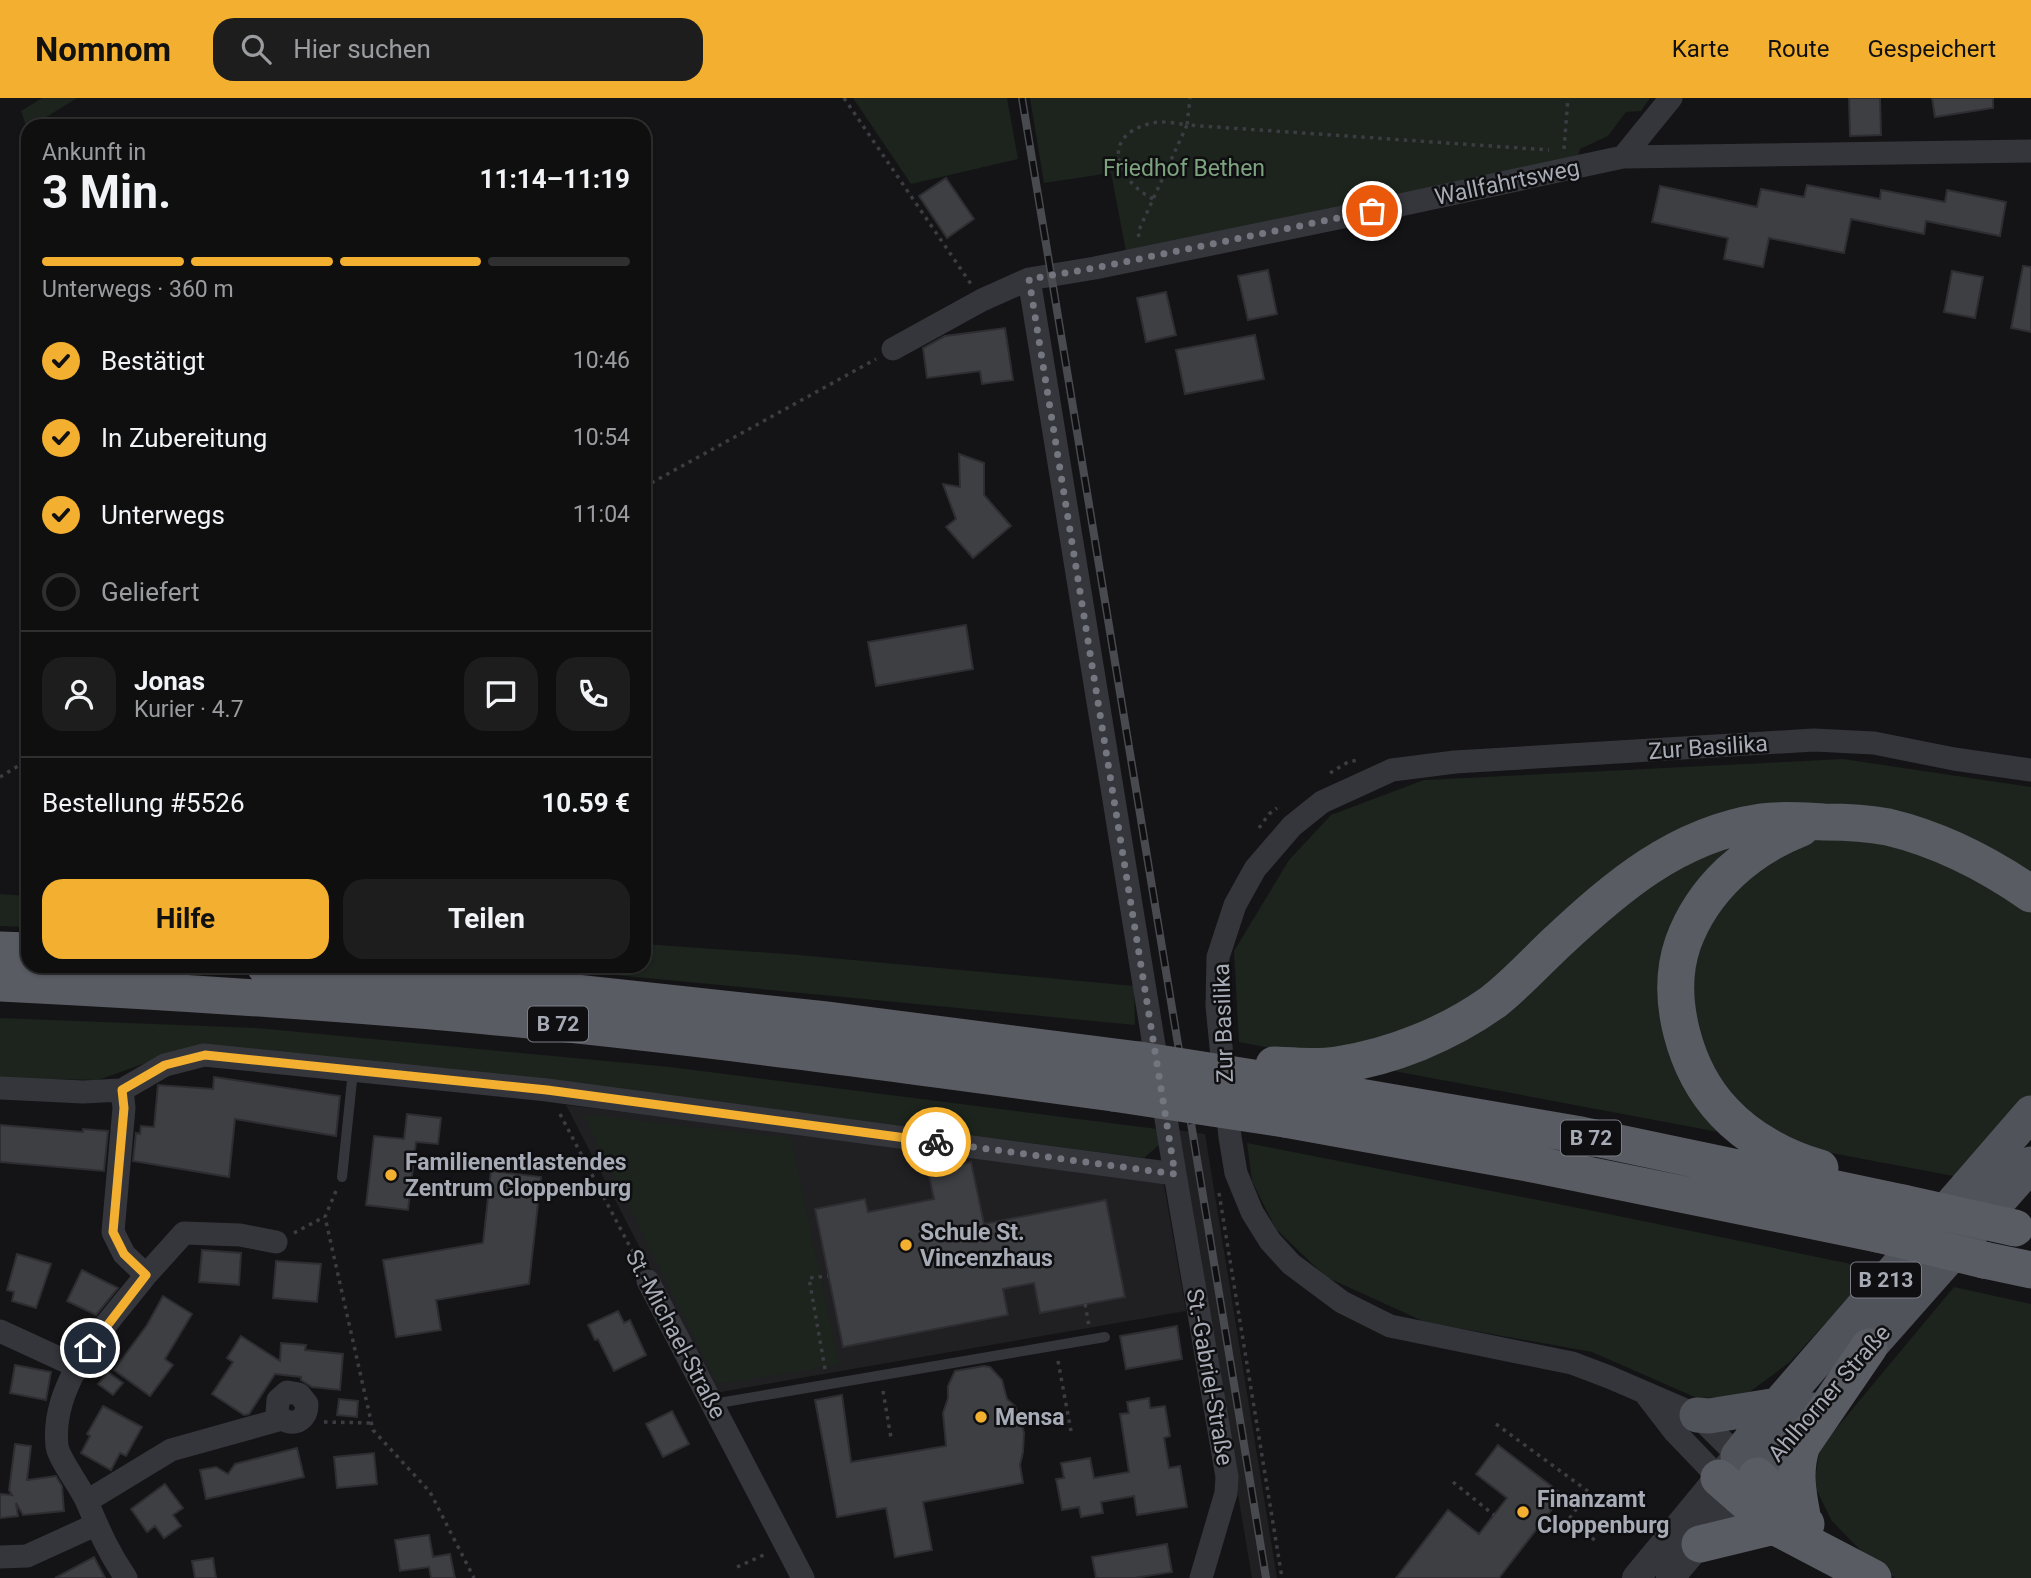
<!DOCTYPE html>
<html lang="de">
<meta charset="utf-8">
<style>
body{margin:0;font-family:Roboto,sans-serif;background:#1d1d1e;color:#f1f3f6;height:100vh;display:flex;flex-direction:column;font-size:26px;white-space:nowrap}
*{box-sizing:border-box;margin:0}
p{font-size:23px;color:#9b9c9f}
.icon{flex:none;width:38px;height:38px;fill:none;stroke:currentColor;stroke-width:2;stroke-linecap:round;stroke-linejoin:round}
.map{position:relative;flex:1;overflow:hidden}
.side{position:absolute;left:21px;top:21px;width:630px;height:854px;display:flex;flex-direction:column;background:#0f0f10;border-radius:21px;box-shadow:0 2px 5px #0004,0 0 0 2px #2f2f30}
.side>*{flex:none}
.pin{position:absolute;display:grid;place-items:center;width:60px;height:60px;color:#fff;margin:-30px;border:4px solid #fff;border-radius:50%;box-shadow:0 2px 7px #0007}
.courier{position:absolute;display:grid;place-items:center;width:70px;height:70px;margin:-35px;border:5px solid #f2af30;border-radius:50%;background:#fff;color:#222;box-shadow:0 2px 9px #0007}
.head em{font-style:normal;font-weight:700}
.head div{display:flex;flex-direction:column-reverse}
.head{display:flex;align-items:center;justify-content:space-between;height:119px;padding:0 21px}
h1{font-size:46px;font-weight:700;line-height:52px}
.bar{display:grid;grid-template-columns:repeat(4,1fr);gap:10px 7px;align-content:center;height:84px;padding:0 21px}
.bar i{height:9px;border-radius:5px;background:#2f2f30}
.bar .on{background:#f2af30}
.bar p{grid-column:span 4}
.line{display:flex;align-items:center;gap:18px;padding:0 21px;border-top:2px solid #2f2f30}
.line div{flex:1}
.round{display:grid;place-items:center;flex:none;width:74px;height:74px;border-radius:21px;background:#1d1d1e}
ol{padding:0 21px;list-style:none}
li{display:flex;align-items:center;gap:21px;height:77px}
li p{margin-inline-start:auto}
li .icon{padding:7px;border-radius:50%;background:#f2af30;color:#111;stroke-width:4}
li:last-child{color:#9b9c9f}
li i{width:38px;height:38px;border:4px solid #2f2f30;border-radius:50%}
.primary-button{display:flex;gap:14px;margin-top:auto;padding:14px 21px}
.primary-button a{flex:1;height:80px;border-radius:21px;background:#f2af30;color:#111;font-size:28px;font-weight:700;line-height:80px;text-align:center}
.primary-button a+a{background:#1d1d1e;color:#f1f3f6}
header{display:flex;align-items:center;gap:42px;box-sizing:border-box;height:98px;padding:0 35px;background:#f2af30;color:#111}
header strong{font-size:33px}
nav{display:flex;gap:38px;margin-inline-start:auto;font-size:24px}
.search{width:490px;height:63px;background:#1d1d1e;display:flex;align-items:center;gap:18px;box-sizing:border-box;padding:0 24px;border-radius:21px;color:#9b9c9f;font-size:26px}
.map>svg:first-child{display:block}
.built{fill:#202023}
.green{fill:#1c241d}
.building{fill:#3e3f43;stroke:#2e2e32;stroke-width:2}
.lines{fill:none;stroke-linecap:round;stroke-linejoin:round}
.path{stroke:#3b3d42;stroke-width:3.5;stroke-dasharray:3.5 5;stroke-linecap:butt}
.service{stroke:#35363b;stroke-width:10}
.minor{stroke:#35363b;stroke-width:23}
.tertiary{stroke:#35363b;stroke-width:28}
.primary{stroke:#51535a;stroke-width:35}
.trunk{stroke:#595c63;stroke-width:37}
.rail-casing{stroke:#484a50;stroke-width:8}
.rail{stroke:#0f0f11;stroke-width:5;stroke-dasharray:16;stroke-linecap:butt}
.trunk-bridge{stroke:#595c63;stroke-width:37}
.done{stroke:#73767e;stroke-width:7;stroke-dasharray:0 12.6}
.route{stroke:#f2af30;stroke-width:9}
.poi-dot{fill:#f2af30;stroke:#0f0f11;stroke-width:2.5}
.labels{text-anchor:middle;stroke-width:5;stroke-linejoin:round;paint-order:stroke}
.shield{fill:#0f0f11;stroke:#797c84;stroke-width:2}
.shield-label{font-size:21px;font-weight:bold;fill:#a6abb6}
.park-label{font-size:23px;fill:#7da27f;stroke:#0f0f11}
.street-label{font-size:23px;fill:#a6abb6;stroke:#0f0f11}
.poi-label{font-size:23px;font-weight:bold;fill:#a6abb6;stroke:#0f0f11;text-anchor:start}
</style>
<header>
<strong>Nomnom</strong>
<div class="search"><svg class="icon" aria-label="search" viewBox="0 0 24 24"><circle cx="10" cy="10" r="6"/><path d="M15 15l6 6"/></svg>Hier suchen</div>
<nav><a>Karte</a><a>Route</a><a>Gespeichert</a></nav>
</header>
<div class="map">
<svg width="2031" height="1480" viewBox="0 0 2031 1480">
<rect width="100%" height="100%" fill="#141416"/>
<path class="built" d="M 566,1007 L 1163,1081 L 1186,1213 L 715,1295 Z
M 1177,1032 L 1205,1036 L 1277,1480 L 1252,1480 Z"/>
<path class="green" d="M 42,0 L 77,0 L 32,28 L 28,28 L 27,31 L 21,13 Z
M 853,0 L 1007,0 L 1018,61 L 911,86 Z
M 1030,0 L 1650,0 L 1641,13 L 1626,14 L 1608,38 L 1580,51 L 1578,58 L 1126,153 L 1111,75 L 1044,85 Z
M 1843,661 L 2031,689 L 2031,1000 L 1959,1079 L 1239,944 L 1234,853 L 1289,762 L 1331,717 L 1424,682 Z
M 0,796 L 28,798 L 28,829 L 0,828 Z
M 644,846 L 799,857 L 1134,888 L 1135,927 L 521,868 L 644,868 Z
M 0,920 L 257,930 L 670,969 L 1157,1031 L 1160,1046 L 1144,1060 L 541,981 L 188,950 L 98,982 L 0,980 Z
M 583,1016 L 791,1040 L 839,1267 L 718,1286 Z
M 1247,1045 L 1604,1115 L 1875,1171 L 1790,1264 L 1744,1298 L 1697,1300 L 1592,1254 L 1425,1224 L 1326,1179 L 1276,1131 L 1252,1083 Z
M 1954,1189 L 2031,1206 L 2031,1480 L 1895,1480 L 1867,1459 L 1832,1423 L 1814,1387 L 1820,1350 Z"/>
<path class="building" d="M 1849,0 L 1880,0 L 1881,37 L 1850,38 Z
M 1932,0 L 1993,0 L 1993,10 L 1935,19 Z
M 946,80 L 974,121 L 947,140 L 919,98 Z
M 1807,87 L 1880,101 L 1881,92 L 1945,104 L 1947,92 L 2006,104 L 2000,138 L 1926,123 L 1924,136 L 1851,121 L 1844,155 L 1769,140 L 1763,169 L 1724,161 L 1728,140 L 1652,124 L 1660,88 L 1757,109 L 1761,91 L 1804,99 Z
M 2023,168 L 2031,169 L 2031,234 L 2011,230 Z
M 1268,172 L 1277,216 L 1248,222 L 1238,178 Z
M 1952,173 L 1983,179 L 1975,220 L 1944,214 Z
M 1166,194 L 1176,237 L 1146,244 L 1137,200 Z
M 1005,230 L 1013,282 L 982,286 L 980,273 L 927,280 L 923,250 L 945,238 Z
M 1255,237 L 1264,281 L 1185,296 L 1176,252 Z
M 959,356 L 984,365 L 984,397 L 1011,428 L 973,460 L 946,429 L 956,421 L 943,386 L 960,389 Z
M 966,527 L 973,571 L 876,588 L 868,544 Z
M 214,979 L 340,998 L 336,1038 L 235,1021 L 229,1079 L 133,1063 L 136,1035 L 140,1036 L 141,1028 L 154,1029 L 158,987 L 213,991 Z
M 407,1016 L 441,1020 L 438,1046 L 416,1044 L 408,1112 L 366,1107 L 374,1038 L 404,1041 Z
M 0,1027 L 83,1034 L 83,1031 L 108,1033 L 104,1073 L 0,1064 Z
M 971,1064 L 984,1126 L 1106,1102 L 1125,1199 L 1040,1215 L 1034,1185 L 1003,1191 L 1008,1217 L 843,1249 L 815,1111 L 865,1101 L 868,1114 L 934,1101 L 928,1073 Z
M 491,1073 L 541,1079 L 529,1186 L 436,1202 L 441,1232 L 396,1239 L 383,1162 L 483,1145 Z
M 202,1152 L 241,1155 L 239,1187 L 199,1184 Z
M 17,1156 L 51,1166 L 36,1210 L 12,1203 L 14,1194 L 7,1192 Z
M 276,1163 L 321,1166 L 317,1204 L 273,1200 Z
M 82,1172 L 118,1190 L 96,1217 L 67,1203 Z
M 163,1198 L 192,1216 L 165,1261 L 173,1267 L 150,1298 L 114,1272 L 147,1227 Z
M 618,1213 L 624,1225 L 630,1222 L 646,1257 L 614,1273 L 598,1241 L 595,1242 L 588,1227 Z
M 1177,1228 L 1182,1261 L 1126,1271 L 1120,1238 Z
M 241,1238 L 280,1263 L 281,1245 L 306,1247 L 305,1252 L 343,1256 L 340,1292 L 312,1289 L 301,1282 L 301,1279 L 275,1276 L 249,1316 L 244,1317 L 212,1296 L 233,1264 L 227,1260 Z
M 15,1267 L 51,1274 L 46,1302 L 10,1295 Z
M 984,1268 L 990,1269 L 1002,1282 L 1007,1301 L 1015,1308 L 1021,1323 L 1024,1335 L 1023,1354 L 1020,1367 L 1023,1385 L 923,1404 L 932,1452 L 895,1459 L 886,1410 L 837,1419 L 815,1302 L 842,1297 L 851,1364 L 946,1348 L 943,1315 L 948,1300 L 948,1288 L 955,1273 Z
M 108,1274 L 123,1285 L 113,1297 L 98,1286 Z
M 1149,1300 L 1150,1310 L 1165,1308 L 1170,1338 L 1164,1340 L 1169,1370 L 1180,1368 L 1187,1409 L 1137,1417 L 1134,1398 L 1101,1404 L 1103,1415 L 1081,1419 L 1079,1409 L 1062,1412 L 1056,1381 L 1064,1380 L 1061,1365 L 1090,1360 L 1094,1380 L 1129,1374 L 1120,1316 L 1129,1315 L 1127,1304 Z
M 339,1301 L 358,1303 L 357,1319 L 337,1317 Z
M 103,1308 L 142,1329 L 126,1358 L 120,1355 L 111,1372 L 81,1355 L 90,1338 L 87,1336 Z
M 672,1313 L 689,1346 L 663,1359 L 646,1326 Z
M 15,1346 L 31,1348 L 27,1382 L 56,1378 L 62,1388 L 64,1413 L 23,1417 L 16,1405 L 18,1418 L 0,1420 L 0,1396 L 12,1397 L 9,1392 Z
M 1498,1347 L 1563,1397 L 1499,1480 L 1396,1480 L 1448,1412 L 1479,1436 L 1507,1400 L 1476,1376 Z
M 297,1350 L 304,1379 L 206,1401 L 200,1372 L 216,1369 L 228,1376 L 235,1366 Z
M 374,1355 L 377,1386 L 337,1390 L 334,1359 Z
M 165,1386 L 183,1410 L 173,1417 L 181,1428 L 164,1440 L 155,1428 L 147,1434 L 131,1411 Z
M 429,1437 L 433,1459 L 450,1456 L 455,1480 L 431,1480 L 429,1469 L 400,1473 L 395,1442 Z
M 1167,1446 L 1172,1474 L 1134,1480 L 1096,1480 L 1092,1459 Z
M 94,1459 L 105,1480 L 55,1480 Z
M 213,1460 L 216,1480 L 195,1480 L 192,1463 Z"/>
<g class="lines">
<path class="path" d="M 844,0 L 971,186
M 1564,51 L 1568,0
M 1153,101 C 1118,83 1099,40 1148,26 C 1160,22 1175,25 1187,27 L 1190,0
M 1139,139 L 1138,134 L 1187,27 L 1549,52
M 644,389 L 876,261
M 1330,675 L 1348,664 L 1358,662
M 0,679 L 28,662
M 1259,730 L 1269,716 L 1277,710
M 560,1016 L 638,1164
M 336,1093 L 325,1119 L 373,1332 L 430,1394 L 474,1480
M 1219,1095 L 1282,1480
M 294,1135 L 324,1119
M 1085,1206 L 1089,1228
M 1058,1263 L 1071,1333
M 825,1271 L 809,1180 L 828,1178
M 883,1293 L 891,1340
M 324,1324 L 371,1325
M 1496,1326 L 1589,1394 L 1569,1421 L 1597,1444
M 1453,1384 L 1494,1417
M 737,1469 L 768,1455"/>
<path class="service" d="M 342,1079 L 353,973
M 713,1306 L 1105,1239"/>
<path class="minor" d="M 1623,59 L 1671,0
M 893,251 L 982,202 L 1029,181 L 1095,170 L 1372,113 L 1623,59 L 2031,53
M 0,990 L 83,994 L 122,992 L 165,967 L 204,957 L 547,992 L 1175,1076 L 1029,181
M 122,992 L 124,1010 L 113,1134 L 124,1156 L 146,1177 C 109,1225 50,1282 57,1348 C 59,1362 81,1389 87,1404 C 100,1434 107,1452 126,1480
M 1175,1076 L 1227,1379 L 1226,1395 L 1201,1480
M 146,1177 L 184,1135 L 240,1137 L 276,1144
M 648,1183 L 803,1480
M 0,1233 L 76,1268
M 1647,1298 L 1674,1333 L 1719,1380
M 1746,1366 L 1697,1317 L 1609,1279 L 1572,1265 L 1390,1228 L 1342,1204 L 1291,1166 L 1270,1143 L 1252,1114 L 1236,1075 L 1230,1039 L 1217,908 L 1218,859 L 1235,807 L 1255,771 L 1292,728 L 1322,704 L 1392,672 L 1455,664 L 1814,642 L 1874,645 L 1954,661 L 2031,672
M 87,1403 L 171,1352 L 282,1321 C 295,1329 307,1321 307,1306 L 299,1296 L 287,1294 L 278,1302 L 277,1315 L 282,1321
M 0,1459 L 27,1458 L 95,1427"/>
<path class="tertiary" d="M 1636,1480 L 1730,1366
M 1670,1480 L 1739,1399"/>
<path class="primary" d="M 1849,1272 L 2031,1066
M 1697,1317 L 1709,1318 L 1778,1307
M 1738,1358 L 1778,1307 L 2031,1015
M 1739,1399 L 1814,1312"/>
<path class="trunk" d="M 1801,730 C 1748,751 1703,790 1683,845 C 1664,900 1685,973 1724,1014 C 1749,1041 1785,1060 1820,1070
M 0,852 L 28,853
M 265,868 L 485,885 L 826,922 L 1139,962
M 0,885 C 159,893 318,903 477,917 C 689,937 901,966 1113,995
M 1274,967 C 1295,968 1317,970 1337,967 C 1392,959 1448,936 1493,904 C 1515,887 1535,865 1555,846 C 1616,789 1676,737 1761,724 C 1781,721 1804,723 1824,724 C 1845,724 1867,725 1888,729 C 1938,741 1988,766 2031,796
M 1278,985 L 1581,1037 L 1903,1105
M 1285,1021 L 1538,1067 L 1878,1136
M 1984,1162 L 2031,1172
M 1757,1378 L 1806,1426
M 1719,1380 L 1774,1428 L 1873,1480
M 1803,1423 C 1798,1396 1793,1374 1802,1347 L 1869,1249
M 1700,1446 L 1774,1428"/>
<g class="rail-casing">
<path id="rail" d="M 1022,0 L 1266,1480"/>
</g>
<use href="#rail" class="rail"/>
<path class="trunk-bridge" d="M 1139,962 L 1278,984
M 1113,995 L 1285,1021
M 1903,1105 L 2015,1130
M 1878,1136 L 1984,1162"/>
</g>
<g class="lines">
<path class="done" d="M 936,1044 L 1175,1076 L 1029,181 L 1095,170 L 1372,113"/>
<path class="route" d="M 90,1250 L 146,1177 L 124,1156 L 113,1134 L 124,1010 L 122,992 L 165,967 L 205,957 L 547,992 L 936,1044"/>
</g>
<g class="poi-dot">
<circle cx="391" cy="1077" r="7"/>
<circle cx="906" cy="1147" r="7"/>
<circle cx="981" cy="1319" r="7"/>
<circle cx="1523" cy="1414" r="7"/>
</g>
<g class="labels">
<g class="shield">
<rect x="528" y="908.5" width="60" height="35" rx="5"/>
<rect x="1561" y="1022.5" width="60" height="35" rx="5"/>
<rect x="1851" y="1164.5" width="70" height="35" rx="5"/>
</g>
<g class="shield-label">
<text x="558" y="933">B 72</text>
<text x="1591" y="1047">B 72</text>
<text x="1886" y="1189">B 213</text>
</g>
<g class="park-label">
<text x="1184" y="78">Friedhof Bethen</text>
</g>
<g class="street-label">
<text transform="translate(1507 84) rotate(-12)" y="8">Wallfahrtsweg</text>
<text transform="translate(1708 649) rotate(-4)" y="8">Zur Basilika</text>
<text transform="translate(1223 925) rotate(-92)" y="8">Zur Basilika</text>
<text transform="translate(676 1236) rotate(62)" y="8">St.-Michael-Straße</text>
<text transform="translate(1210 1279) rotate(80)" y="8">St.-Gabriel-Straße</text>
<text transform="translate(1829 1295) rotate(-49)" y="8">Ahlhorner Straße</text>
</g>
<g class="poi-label">
<text x="405" y="1072">Familienentlastendes<tspan x="405" dy="26">Zentrum Cloppenburg</tspan></text>
<text x="920" y="1142">Schule St.<tspan x="920" dy="26">Vincenzhaus</tspan></text>
<text x="995" y="1327">Mensa</text>
<text x="1537" y="1409">Finanzamt<tspan x="1537" dy="26">Cloppenburg</tspan></text>
</g>
</g>
</svg>
<div class="pin" style="left:1372px;top:113px;background:#ea580c"><svg class="icon" aria-label="bag" viewBox="0 0 24 24"><path d="M5 8h14l-1 12H6zM9 8a3 3 0 0 1 6 0"/></svg></div>
<div class="pin" style="left:90px;top:1250px;background:#1f2937"><svg class="icon" aria-label="home" viewBox="0 0 24 24"><path d="M3 11l9-7 9 7M6 9v11h12V9"/></svg></div>
<div class="courier" style="left:936px;top:1044px"><svg class="icon" aria-label="bike" viewBox="0 0 24 24"><circle cx="6" cy="16" r="4"/><circle cx="18" cy="16" r="4"/><path d="M6 16l4-8h5l3 8M10 8l3 8H6M13 5h3"/></svg></div>
<section class="side">
<div class="head"><div><h1>3 Min.</h1><p>Ankunft in</p></div><em>11:14–11:19</em></div>
<div class="bar"><i class="on"></i><i class="on"></i><i class="on"></i><i></i><p>Unterwegs · 360 m</p></div>
<ol>
<li><svg class="icon" aria-label="check" viewBox="0 0 24 24"><path d="M5 12l5 5 9-10"/></svg>Bestätigt<p>10:46</p></li>
<li><svg class="icon" aria-label="check" viewBox="0 0 24 24"><path d="M5 12l5 5 9-10"/></svg>In Zubereitung<p>10:54</p></li>
<li><svg class="icon" aria-label="check" viewBox="0 0 24 24"><path d="M5 12l5 5 9-10"/></svg>Unterwegs<p>11:04</p></li>
<li><i></i>Geliefert</li>
</ol>
<div class="line" style="height:126px"><a class="round"><svg class="icon" aria-label="person" viewBox="0 0 24 24"><circle cx="12" cy="8" r="4"/><path d="M4 21q1-7 8-7t8 7"/></svg></a><div><b>Jonas</b><p>Kurier · 4.7</p></div><a class="round"><svg class="icon" aria-label="chat" viewBox="0 0 24 24"><path d="M4 5h16v11H9l-5 4z"/></svg></a><a class="round"><svg class="icon" aria-label="phone" viewBox="0 0 24 24"><path d="M5 4h4l2 5-3 2q2 4 5 5l2-3 5 2v4C11 20 4 13 5 4z"/></svg></a></div>
<div class="line" style="height:91px"><div>Bestellung #5526</div><b>10.59 €</b></div>
<div class="primary-button"><a>Hilfe</a><a>Teilen</a></div>
</section>
</div>
